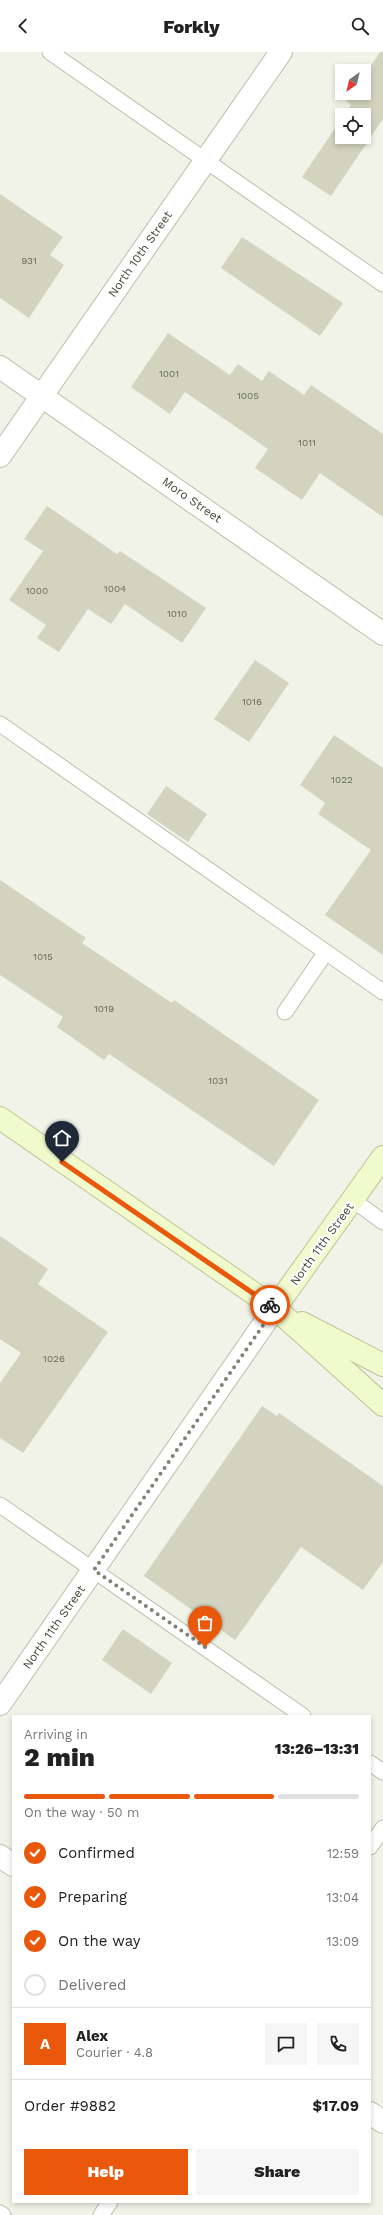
<!DOCTYPE html>
<meta charset="utf-8">
<style>
body{margin:0;font-family:"Work Sans",sans-serif;background:#f6f6f6;color:#222;height:100vh;display:flex;flex-direction:column;font-size:15px;white-space:nowrap}
*{box-sizing:border-box;margin:0}
p{font-size:13px;color:#767676}
.icon{flex:none;width:22px;height:22px;fill:none;stroke:currentColor;stroke-width:2;stroke-linecap:round;stroke-linejoin:round}
.map{position:relative;flex:1;overflow:hidden}
.drawer{position:absolute;left:12px;top:1663px;width:359px;height:488px;display:flex;flex-direction:column;background:#fff;border-radius:0px;box-shadow:0 2px 6px #0003}
.drawer>*{flex:none}
.needle{width:26px;rotate:214deg}
.tools{position:absolute;left:335px;top:12px;display:grid;gap:8px}
.tools a{display:grid;place-items:center;width:36px;height:36px;border-radius:0px;background:#fff;box-shadow:0 2px 6px #0003;font-size:20px}
.pin{position:absolute;display:grid;place-items:center;width:34px;height:34px;color:#fff;margin:-41px -17px;border-radius:50% 50% 50% 0;rotate:-45deg;box-shadow:0 0 4px #0007}
.pin .icon{rotate:45deg}
.courier{position:absolute;display:grid;place-items:center;width:40px;height:40px;margin:-20px;border:3px solid #ea580c;border-radius:50%;background:#fff;color:#222;box-shadow:0 1px 5px #0007}
.head em{font-style:normal;font-weight:800}
.head div{display:flex;flex-direction:column-reverse}
.head{display:flex;align-items:center;justify-content:space-between;height:68px;padding:0 12px}
h1{font-size:26px;font-weight:800;line-height:30px}
.bar{display:grid;grid-template-columns:repeat(4,1fr);gap:6px 4px;align-content:center;height:48px;padding:0 12px}
.bar i{height:5px;border-radius:3px;background:#e0e0e0}
.bar .on{background:#ea580c}
.bar p{grid-column:span 4}
.line{display:flex;align-items:center;gap:10px;padding:0 12px;border-top:1px solid #e0e0e0}
.line div{flex:1}
.round{display:grid;place-items:center;flex:none;width:42px;height:42px;border-radius:0px;background:#f6f6f6}
ol{padding:0 12px;list-style:none}
li{display:flex;align-items:center;gap:12px;height:44px}
li p{margin-inline-start:auto}
li .icon{padding:4px;border-radius:50%;background:#ea580c;color:#fff;stroke-width:4}
li:last-child{color:#767676}
li i{width:22px;height:22px;border:2px solid #e0e0e0;border-radius:50%}
.cta{display:flex;gap:8px;margin-top:auto;padding:8px 12px}
.cta a{flex:1;height:46px;border-radius:0px;background:#ea580c;color:#fff;font-size:16px;font-weight:800;line-height:46px;text-align:center}
.cta a+a{background:#f6f6f6;color:#222}
header{display:flex;justify-content:space-between;align-items:center;height:52px;padding:0 12px;background:#fff;font-size:18px;font-weight:800}
.map>svg:first-child{display:block}
.building{fill:#d2d4bf}
.lines{fill:none;stroke-linecap:round;stroke-linejoin:round}
.lane-casing{stroke:#bbbeac;stroke-width:17}
.street-casing{stroke:#bbbeac;stroke-width:24}
.secondary-casing{stroke:#bdc596;stroke-width:24}
.lane{stroke:#fff;stroke-width:15}
.street{stroke:#fff;stroke-width:22}
.secondary{stroke:#f0facc;stroke-width:22}
.done{stroke:#818376;stroke-width:4;stroke-dasharray:0 7.2}
.route{stroke:#ea580c;stroke-width:5}
.labels{text-anchor:middle;stroke-width:4;stroke-linejoin:round;paint-order:stroke}
.number-label{font-size:10px;fill:#686a5a}
.street-label{font-size:12px;fill:#454638;stroke:#fff}
</style>
<header><svg class="icon" aria-label="back" viewBox="0 0 24 24"><path d="M15 5l-7 7 7 7"/></svg>Forkly<svg class="icon" aria-label="search" viewBox="0 0 24 24"><circle cx="10" cy="10" r="6"/><path d="M15 15l6 6"/></svg></header>
<div class="map">
<svg width="383" height="2163" viewBox="0 0 383 2163">
<rect width="100%" height="100%" fill="#f1f3e9"/>
<path class="building" d="M 380,0 L 383,0 L 383,67 L 331,144 L 302,125 L 342,66 L 342,85 L 364,85 L 364,63 L 344,63 L 351,53 L 346,49 L 352,41 L 364,41 L 364,24 Z
M 0,142 L 63,185 L 50,203 L 64,213 L 29,266 L 0,246 Z
M 242,185 L 343,251 L 320,284 L 221,216 Z
M 168,281 L 230,323 L 238,312 L 262,329 L 269,319 L 304,343 L 311,333 L 383,382 L 383,465 L 320,421 L 302,448 L 255,416 L 268,397 L 185,340 L 170,362 L 131,335 Z
M 47,454 L 117,502 L 120,499 L 206,556 L 182,591 L 125,552 L 111,572 L 88,557 L 59,600 L 37,586 L 46,573 L 9,548 L 43,499 L 24,487 Z
M 255,608 L 289,631 L 249,690 L 214,667 Z
M 334,683 L 383,716 L 383,903 L 325,863 L 371,798 L 318,762 L 325,751 L 300,733 Z
M 166,734 L 207,762 L 188,790 L 147,762 Z
M 0,828 L 86,886 L 82,891 L 172,951 L 174,948 L 319,1048 L 274,1114 L 109,1002 L 104,1008 L 57,975 L 63,965 L 0,923 Z
M 0,1184 L 48,1217 L 38,1232 L 108,1280 L 23,1401 L 0,1386 L 0,1331 L 21,1301 L 0,1287 Z
M 262,1354 L 277,1364 L 279,1361 L 383,1434 L 383,1510 L 363,1538 L 301,1495 L 235,1588 L 144,1524 Z
M 123,1577 L 172,1611 L 151,1642 L 102,1608 Z"/>
<g class="lines">
<g class="lane-casing">
<path id="lane" d="M 50,0 L 383,232
M 0,672 L 383,940
M 285,960 L 326,900
M 353,1148 L 383,1170
M 0,1453 L 303,1664
M 370,1711 L 383,1720
M 370,1795 L 383,1776
M 0,2161 L 3,2163
M 101,2163 L 110,2150"/>
</g>
<g class="street-casing">
<path id="street" d="M 0,315 L 383,582
M 0,404 L 281,0
M 0,1652 L 275,1256
M 0,1804 L 13,1813
M 370,2061 L 383,2070"/>
</g>
<g class="secondary-casing">
<path id="secondary" d="M 0,1066 L 275,1256 L 383,1353
M 275,1256 L 383,1105
M 302,1271 L 383,1313"/>
</g>
<use href="#lane" class="lane"/>
<use href="#street" class="street"/>
<use href="#secondary" class="secondary"/>
</g>
<g class="lines">
<path class="done" d="M 205,1595 L 94,1518 L 275,1256 L 270,1253"/>
<path class="route" d="M 62,1110 L 270,1253"/>
</g>
<g class="labels">
<g class="number-label">
<text x="29" y="212">931</text>
<text x="169" y="325">1001</text>
<text x="248" y="347">1005</text>
<text x="307" y="394">1011</text>
<text x="115" y="540">1004</text>
<text x="37" y="542">1000</text>
<text x="177" y="565">1010</text>
<text x="252" y="653">1016</text>
<text x="342" y="731">1022</text>
<text x="43" y="908">1015</text>
<text x="104" y="960">1019</text>
<text x="218" y="1032">1031</text>
<text x="54" y="1310">1026</text>
</g>
<g class="street-label">
<text transform="translate(140 202) rotate(-55)" y="4">North 10th Street</text>
<text transform="translate(192 448) rotate(35)" y="4">Moro Street</text>
<text transform="translate(322 1192) rotate(-54)" y="4">North 11th Street</text>
<text transform="translate(54 1575) rotate(-55)" y="4">North 11th Street</text>
</g>
</g>
</svg>
<div class="tools">
<a><svg class="needle" viewBox="-14 -14 28 28"><path d="M0-13l5 13h-10z" fill="#e53935"/><path d="M0 13l5-13h-10z" fill="#767676"/></svg></a>
<a><svg class="icon" aria-label="locate" viewBox="0 0 24 24"><circle cx="12" cy="12" r="6"/><path d="M12 2v4M12 18v4M2 12h4M18 12h4"/></svg></a>
</div>
<div class="pin" style="left:205px;top:1595px;background:#ea580c"><svg class="icon" aria-label="bag" viewBox="0 0 24 24"><path d="M5 8h14l-1 12H6zM9 8a3 3 0 0 1 6 0"/></svg></div>
<div class="pin" style="left:62px;top:1110px;background:#1f2937"><svg class="icon" aria-label="home" viewBox="0 0 24 24"><path d="M3 11l9-7 9 7M6 9v11h12V9"/></svg></div>
<div class="courier" style="left:270px;top:1253px"><svg class="icon" aria-label="bike" viewBox="0 0 24 24"><circle cx="6" cy="16" r="4"/><circle cx="18" cy="16" r="4"/><path d="M6 16l4-8h5l3 8M10 8l3 8H6M13 5h3"/></svg></div>
<section class="drawer">
<div class="head"><div><h1>2 min</h1><p>Arriving in</p></div><em>13:26–13:31</em></div>
<div class="bar"><i class="on"></i><i class="on"></i><i class="on"></i><i></i><p>On the way · 50 m</p></div>
<ol>
<li><svg class="icon" aria-label="check" viewBox="0 0 24 24"><path d="M5 12l5 5 9-10"/></svg>Confirmed<p>12:59</p></li>
<li><svg class="icon" aria-label="check" viewBox="0 0 24 24"><path d="M5 12l5 5 9-10"/></svg>Preparing<p>13:04</p></li>
<li><svg class="icon" aria-label="check" viewBox="0 0 24 24"><path d="M5 12l5 5 9-10"/></svg>On the way<p>13:09</p></li>
<li><i></i>Delivered</li>
</ol>
<div class="line" style="height:72px"><b class="round" style="background:#ea580c;color:#fff">A</b><div><b>Alex</b><p>Courier · 4.8</p></div><a class="round"><svg class="icon" aria-label="chat" viewBox="0 0 24 24"><path d="M4 5h16v11H9l-5 4z"/></svg></a><a class="round"><svg class="icon" aria-label="phone" viewBox="0 0 24 24"><path d="M5 4h4l2 5-3 2q2 4 5 5l2-3 5 2v4C11 20 4 13 5 4z"/></svg></a></div>
<div class="line" style="height:52px"><div>Order #9882</div><b>$17.09</b></div>
<div class="cta"><a>Help</a><a>Share</a></div>
</section>
</div>
